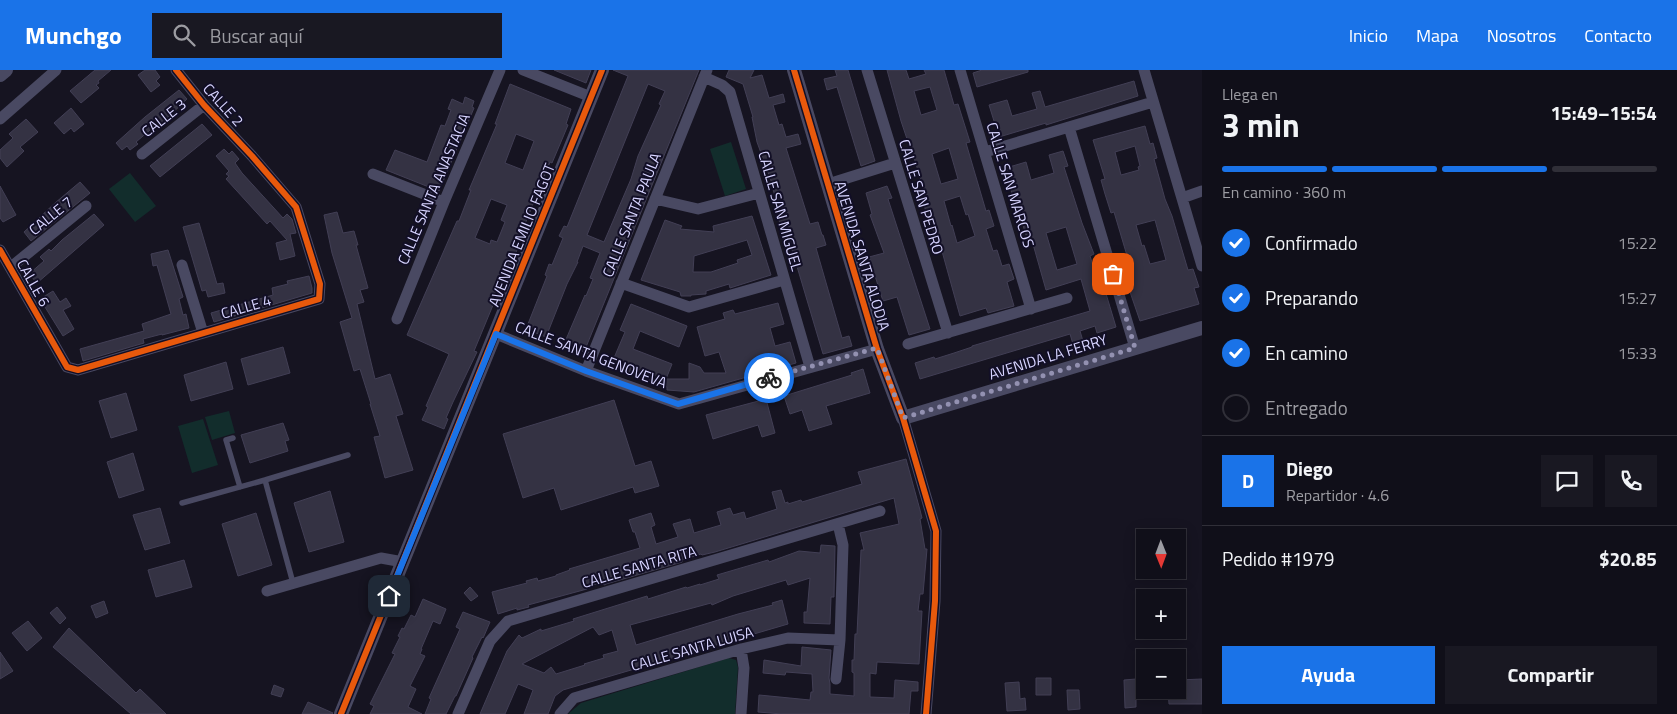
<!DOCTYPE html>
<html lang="es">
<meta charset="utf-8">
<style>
body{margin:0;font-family:"Titillium Web",sans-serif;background:#191822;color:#f1f3f6;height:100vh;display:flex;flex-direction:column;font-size:19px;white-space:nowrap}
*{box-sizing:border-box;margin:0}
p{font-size:16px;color:#9c9ca2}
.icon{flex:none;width:28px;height:28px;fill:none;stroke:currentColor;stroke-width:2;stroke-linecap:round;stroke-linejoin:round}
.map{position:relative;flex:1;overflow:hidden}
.panel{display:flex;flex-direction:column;background:#100f19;width:475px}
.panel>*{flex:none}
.needle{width:32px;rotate:179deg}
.tools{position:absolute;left:1136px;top:459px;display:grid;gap:10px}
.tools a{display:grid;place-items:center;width:50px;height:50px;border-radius:0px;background:#100f19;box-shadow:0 2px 12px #0003,0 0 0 1px #302f38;font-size:25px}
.pin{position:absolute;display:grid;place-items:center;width:42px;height:42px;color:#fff;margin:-21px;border-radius:10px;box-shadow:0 2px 8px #0006}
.courier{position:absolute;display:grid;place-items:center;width:50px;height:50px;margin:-25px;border:4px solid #1a73e8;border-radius:50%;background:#fff;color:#222;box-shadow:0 1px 6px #0007}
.summary em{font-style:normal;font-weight:700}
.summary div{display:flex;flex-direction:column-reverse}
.summary{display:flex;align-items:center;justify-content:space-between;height:85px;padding:0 20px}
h1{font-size:32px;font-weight:700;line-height:38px}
.bar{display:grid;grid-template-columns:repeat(4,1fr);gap:8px 5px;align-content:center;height:60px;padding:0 20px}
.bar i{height:6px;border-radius:4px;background:#302f38}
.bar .current{background:#1a73e8}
.bar p{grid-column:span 4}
.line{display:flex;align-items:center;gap:12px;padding:0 20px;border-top:1px solid #302f38}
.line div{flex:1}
.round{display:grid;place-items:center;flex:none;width:52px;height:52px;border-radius:0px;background:#191822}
ol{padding:0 20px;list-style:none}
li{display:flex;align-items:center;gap:15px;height:55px}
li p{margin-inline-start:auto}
li .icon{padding:5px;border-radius:50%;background:#1a73e8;color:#fff;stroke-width:4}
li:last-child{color:#9c9ca2}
li i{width:28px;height:28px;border:2px solid #302f38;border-radius:50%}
.cta{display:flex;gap:10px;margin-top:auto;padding:10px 20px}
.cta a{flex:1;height:58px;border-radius:0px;background:#1a73e8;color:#fff;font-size:20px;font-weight:700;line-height:58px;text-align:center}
.cta a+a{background:#191822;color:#f1f3f6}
header{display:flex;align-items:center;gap:30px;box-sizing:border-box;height:70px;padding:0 25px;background:#1a73e8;color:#fff}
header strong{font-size:24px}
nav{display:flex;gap:28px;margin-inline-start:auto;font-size:18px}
.search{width:350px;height:45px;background:#191822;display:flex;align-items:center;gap:12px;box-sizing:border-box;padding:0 18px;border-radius:0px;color:#9c9ca2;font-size:19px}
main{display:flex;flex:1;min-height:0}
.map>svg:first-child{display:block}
.green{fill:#122d2c}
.building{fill:#343243;stroke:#423f55;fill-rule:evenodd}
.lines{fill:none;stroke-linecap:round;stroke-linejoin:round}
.service{stroke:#494962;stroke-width:5.5}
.minor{stroke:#494962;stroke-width:11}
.tertiary{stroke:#494962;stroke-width:14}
.cycleway-casing{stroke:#120f26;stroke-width:9}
.cycleway{stroke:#e8590c;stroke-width:6}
.done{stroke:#9391b1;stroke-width:5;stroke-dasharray:0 9}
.route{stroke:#1a73e8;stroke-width:6}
.labels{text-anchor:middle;stroke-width:4;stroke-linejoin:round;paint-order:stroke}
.street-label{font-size:15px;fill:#d7d4ff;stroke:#120f26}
</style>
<header>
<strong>Munchgo</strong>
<div class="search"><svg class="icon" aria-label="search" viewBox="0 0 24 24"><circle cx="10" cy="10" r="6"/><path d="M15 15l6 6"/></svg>Buscar aquí</div>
<nav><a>Inicio</a><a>Mapa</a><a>Nosotros</a><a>Contacto</a></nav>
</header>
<main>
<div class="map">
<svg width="1202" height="644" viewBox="0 0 1202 644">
<rect width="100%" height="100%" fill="#161421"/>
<path class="green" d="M 731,72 L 746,119 L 725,126 L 710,79 Z
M 130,103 L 156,136 L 135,152 L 109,119 Z
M 229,341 L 235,363 L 212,370 L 205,347 Z
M 203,349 L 218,395 L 192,403 L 178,356 Z
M 729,588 L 736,590 L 738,597 L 735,644 L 568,644 L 581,633 Z"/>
<path class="building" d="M 95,0 L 111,0 L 98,11 L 99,13 L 96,15 L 99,18 L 81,33 L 70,21 Z
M 145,0 L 155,0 L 160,7 L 156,11 L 160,15 L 151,22 L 138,5 Z
M 554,0 L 591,0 L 586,13 Z
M 613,0 L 699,0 L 584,282 L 564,274 L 585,225 L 586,226 L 593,209 L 590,208 L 600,183 L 583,176 L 577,192 L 578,192 L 567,214 L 546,267 L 526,259 L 547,206 L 545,205 L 549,194 L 552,195 L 563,168 L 559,166 L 564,156 L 567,157 L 628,6 ZM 648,14 L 665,21 L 659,34 L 661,35 L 638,86 L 631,109 L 604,172 L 587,165 Z
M 729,0 L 754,0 L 750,8 L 762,5 L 769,28 L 783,24 L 785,32 L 773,35 L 779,55 L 782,54 L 786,67 L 798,64 L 801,74 L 786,78 L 810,154 L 818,152 L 822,165 L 823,165 L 826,175 L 816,178 L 842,268 L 849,266 L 852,276 L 823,284 L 785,156 L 781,157 L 778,147 L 781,146 L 772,116 L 773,116 L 757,72 L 752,47 L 753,47 L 743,14 L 726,7 Z
M 835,0 L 848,0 L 875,91 L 861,96 L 837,17 L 827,20 L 824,9 L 837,6 Z
M 887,0 L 906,0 L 909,9 L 926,4 L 924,0 L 944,0 L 954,35 L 958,34 L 970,72 L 966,73 L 986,141 L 989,140 L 994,156 L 986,159 L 993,181 L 997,180 L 1002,196 L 1009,194 L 1014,209 L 1007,212 L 1014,236 L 988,243 L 986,238 L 960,246 L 940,174 L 938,175 L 932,157 L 931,157 L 926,142 L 921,124 L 925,123 L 908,68 L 907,69 L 901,51 ZM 930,17 L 937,40 L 921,45 L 914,21 ZM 949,78 L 958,109 L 941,114 L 932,84 ZM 960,126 L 966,145 L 968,144 L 975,166 L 957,173 L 952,155 L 951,156 L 944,131 Z
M 982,0 L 1028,0 L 1028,2 L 977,17 L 973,3 Z
M 1134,11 L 1138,26 L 1046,55 L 1046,53 L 999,67 L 989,35 L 1007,30 L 1012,46 L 1037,39 L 1032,23 L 1040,21 L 1045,37 Z
M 510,14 L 571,39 L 566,54 L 568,55 L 563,67 L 552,93 L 550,92 L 521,164 L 516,179 L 517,180 L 512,193 L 506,206 L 505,206 L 479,269 L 474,281 L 477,282 L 453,332 L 446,348 L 448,349 L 444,359 L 422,350 L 428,337 L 426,336 L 449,284 L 407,265 L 453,160 L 457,151 L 459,151 L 471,120 L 469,120 L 497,54 L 495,54 ZM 516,64 L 534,71 L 523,100 L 505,93 ZM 491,129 L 507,135 L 501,150 L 505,152 L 497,172 L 491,170 L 490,174 L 475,168 Z
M 179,20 L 187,29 L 165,50 L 158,55 L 157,54 L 136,72 L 138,74 L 130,80 L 127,76 L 122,80 L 116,73 L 145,47 Z
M 465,27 L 474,31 L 472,37 L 474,38 L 439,121 L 386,100 L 395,80 L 427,92 L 441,55 L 445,56 L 451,40 L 448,39 L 452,29 L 463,34 Z
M 71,38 L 84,54 L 74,62 L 71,58 L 64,64 L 54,53 Z
M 26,49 L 38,62 L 20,77 L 24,81 L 7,97 L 0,88 L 0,80 L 13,68 L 9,64 Z
M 202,54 L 212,65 L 160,107 L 150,96 Z
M 1145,56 L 1150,74 L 1153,73 L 1157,88 L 1154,89 L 1165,129 L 1172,146 L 1188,200 L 1193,199 L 1199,217 L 1194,218 L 1199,234 L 1140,251 L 1129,219 L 1133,218 L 1128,200 L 1131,199 L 1114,142 L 1111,143 L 1105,124 L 1101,110 L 1105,109 L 1093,70 ZM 1135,76 L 1140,96 L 1138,97 L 1139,100 L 1121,105 L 1115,82 ZM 1155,150 L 1166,190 L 1150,194 L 1144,175 L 1142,176 L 1136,155 Z
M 224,79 L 229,84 L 232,81 L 239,89 L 235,93 L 242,103 L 283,148 L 287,144 L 292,149 L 296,163 L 290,164 L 295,186 L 280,190 L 276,173 L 287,170 L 270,151 L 267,154 L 226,109 L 229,106 L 226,104 L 229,101 L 216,86 Z
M 1063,81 L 1068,96 L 1064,97 L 1082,153 L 1094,184 L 1090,186 L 1097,208 L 1101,207 L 1116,257 L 1097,263 L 1095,256 L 1080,261 L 1086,281 L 1076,284 L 1070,264 L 920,309 L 915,293 L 934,287 L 935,289 L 954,283 L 972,277 L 972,276 L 1090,241 L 1081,209 L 1046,220 L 1031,167 L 1027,168 L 1021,149 L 1018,150 L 1006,98 L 1026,92 L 1031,110 L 1054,103 L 1049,85 ZM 1066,157 L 1077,194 L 1057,200 L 1046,163 Z
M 80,112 L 90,123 L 31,171 L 24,162 L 55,133 Z
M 0,116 L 16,145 L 3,152 L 0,148 Z
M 887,116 L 892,128 L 888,129 L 930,259 L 909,265 L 897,227 L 883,231 L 869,187 L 884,183 L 870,145 L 872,144 L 866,123 Z
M 337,142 L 343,163 L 354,161 L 358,175 L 356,175 L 368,218 L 360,220 L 364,232 L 357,234 L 375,309 L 390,304 L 403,344 L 396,346 L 413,400 L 385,408 L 374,367 L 380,366 L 370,334 L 371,334 L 360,299 L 354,301 L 340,252 L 352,248 L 332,183 L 324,145 Z
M 94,144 L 104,155 L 37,213 L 29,204 L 44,191 L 40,187 L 49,179 L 51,181 L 62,170 Z
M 752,146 L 771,205 L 730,218 L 729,214 L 706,221 L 706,224 L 691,225 L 691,226 L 681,226 L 680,222 L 641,210 L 665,150 L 682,156 L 680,159 L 714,162 L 713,156 ZM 747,170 L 752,185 L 737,190 L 738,193 L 711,202 L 693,202 L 694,186 Z
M 199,153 L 217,214 L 223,213 L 225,223 L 208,227 L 206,220 L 202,221 L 183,157 Z
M 168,180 L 183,227 L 179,229 L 183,245 L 186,244 L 189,258 L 162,265 L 162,264 L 143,269 L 144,273 L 83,291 L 80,279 L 144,261 L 142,254 L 171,244 L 157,195 L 153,196 L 151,184 Z
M 309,206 L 312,218 L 312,223 L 214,252 L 211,243 L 273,225 L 272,218 L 288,214 L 287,211 Z
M 53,221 L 60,232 L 66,228 L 71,236 L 63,240 L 74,259 L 63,266 L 40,229 Z
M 778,233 L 784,254 L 770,258 L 775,276 L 790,272 L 796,293 L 694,322 L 667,320 L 667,317 L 646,309 L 641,307 L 641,306 L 611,295 L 625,262 L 620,260 L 631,234 L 687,256 L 679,277 L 640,261 L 633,279 L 672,294 L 666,309 L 689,309 L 689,293 L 700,297 L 704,303 L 726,303 L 719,282 L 705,286 L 697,257 L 725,249 L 723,243 L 733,240 L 735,244 Z
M 283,277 L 290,303 L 248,315 L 241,289 Z
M 226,292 L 233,319 L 191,331 L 184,305 Z
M 863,299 L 870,323 L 826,336 L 832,354 L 809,361 L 802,340 L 790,344 L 784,326 L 852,305 L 851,303 Z
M 126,323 L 137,360 L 111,368 L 99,331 Z
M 766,329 L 775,363 L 762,367 L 758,355 L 713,369 L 706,345 Z
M 614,330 L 635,396 L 651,391 L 659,416 L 635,423 L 633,417 L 561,440 L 554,418 L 523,428 L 503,364 Z
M 283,353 L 289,370 L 285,371 L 288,381 L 250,393 L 241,365 Z
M 133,383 L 144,420 L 119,428 L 107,392 Z
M 906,389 L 920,440 L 922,448 L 920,449 L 925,479 L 927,479 L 923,524 L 920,524 L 918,541 L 922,541 L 919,594 L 877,592 L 876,604 L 870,603 L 870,627 L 894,628 L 895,610 L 918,612 L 918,621 L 911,621 L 909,644 L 782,644 L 758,642 L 759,625 L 810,630 L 811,622 L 813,622 L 812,604 L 786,602 L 785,605 L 763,603 L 764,590 L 801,596 L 802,577 L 831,580 L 829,608 L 830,614 L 830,624 L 854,626 L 854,603 L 852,602 L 852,590 L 854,590 L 855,564 L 857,564 L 861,480 L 864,480 L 860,463 L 899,454 L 894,428 L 715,482 L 702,485 L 701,484 L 682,490 L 682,492 L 606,514 L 604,515 L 603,512 L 586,517 L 587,519 L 528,535 L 529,537 L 517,540 L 517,538 L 498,544 L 492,522 L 527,513 L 526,511 L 537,508 L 538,511 L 556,506 L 556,505 L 570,500 L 569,499 L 640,478 L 635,462 L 633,462 L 629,450 L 651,443 L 655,455 L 651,457 L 656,474 L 678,467 L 673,454 L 690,449 L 694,463 L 704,460 L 721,455 L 717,442 L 730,438 L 733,445 L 744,442 L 746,449 L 777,439 L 772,422 L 781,420 L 785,433 L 788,432 L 788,434 L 801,430 L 802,432 L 862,414 L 858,402 Z
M 330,421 L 344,472 L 309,482 L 294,433 Z
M 160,438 L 170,473 L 145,480 L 133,445 Z
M 256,443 L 272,495 L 238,506 L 222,454 Z
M 821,475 L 835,476 L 834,527 L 831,527 L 830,554 L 804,553 L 804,542 L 807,542 L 810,508 L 788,515 L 786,510 L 733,526 L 712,535 L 711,533 L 630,555 L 636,575 L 738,544 L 773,535 L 772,533 L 782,530 L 788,554 L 563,620 L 555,626 L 548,644 L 524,644 L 533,620 L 518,614 L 505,644 L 480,644 L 507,581 L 519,565 L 522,568 L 541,559 L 541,561 L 574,551 L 573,549 L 647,526 L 648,529 L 686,517 L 687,518 L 700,514 L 700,515 L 719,509 L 717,505 L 768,490 L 769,492 L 799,481 L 820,483 ZM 593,557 L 599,565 L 612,560 L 618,581 L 603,585 L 604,588 L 584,594 L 585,595 L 556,604 L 551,597 L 544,603 L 522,594 Z
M 184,490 L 192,517 L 156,527 L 148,500 Z
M 470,517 L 478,526 L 471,531 L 464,523 Z
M 423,529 L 446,539 L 440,554 L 433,551 L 421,579 L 422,579 L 420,584 L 425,586 L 410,616 L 416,619 L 408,637 L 422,644 L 370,644 L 374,636 L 370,634 L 395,584 L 392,583 L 400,567 L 398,566 L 402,558 L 404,559 L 411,545 L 415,547 Z
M 104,531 L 108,543 L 96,548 L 91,536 Z
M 57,537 L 66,548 L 60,554 L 50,543 Z
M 463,542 L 490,552 L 484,566 L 483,568 L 482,567 L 472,587 L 473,588 L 456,626 L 455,626 L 446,644 L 425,644 L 431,629 L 429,628 L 460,559 L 456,557 Z
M 28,551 L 42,568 L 27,581 L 12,563 Z
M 69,558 L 136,623 L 140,619 L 166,644 L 131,644 L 53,577 Z
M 0,582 L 13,601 L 0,609 Z
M 1036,608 L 1051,608 L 1051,625 L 1036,625 Z
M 1136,609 L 1136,637 L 1125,638 L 1124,610 Z
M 1202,609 L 1202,634 L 1169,634 L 1168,620 L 1178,620 L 1178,610 Z
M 1019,612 L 1020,629 L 1025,628 L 1026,640 L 1007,641 L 1005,613 Z
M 274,615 L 284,619 L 281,627 L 271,624 Z
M 1067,620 L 1079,620 L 1080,639 L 1068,640 Z
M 308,632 L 333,643 L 332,644 L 302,644 Z"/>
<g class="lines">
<path class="service" d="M 233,368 L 226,370 L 240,417
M 265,410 L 293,513
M 182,433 L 265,410 L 348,385"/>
<path class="minor" d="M 523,0 L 591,27
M 867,0 L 948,263
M 960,0 L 1031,239
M 1144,0 L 1202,196
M 704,7 L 722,15 L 730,22 L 810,297
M 0,49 L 56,0
M 1069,57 L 1135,278
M 985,82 L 1153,32
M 142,84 L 204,35
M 373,104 L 444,132
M 828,114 L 895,93
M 1182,128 L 1202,121
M 655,129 L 698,139 L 759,123
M 0,180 L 67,297 L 78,300 L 319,229 L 320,214 L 296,137 L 252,86 L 204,35 L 176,0
M 182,195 L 203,263
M 11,197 L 86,136
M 621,213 L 689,237 L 784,210
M 397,249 L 444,132 L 500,0
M 496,264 L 586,301 L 679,334 L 877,279
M 908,274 L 1067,228
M 586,301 L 707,0
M 903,348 L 936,461 L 935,531 L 926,644
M 267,521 L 381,488 L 403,492
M 741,579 L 744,598 L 741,644
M 836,609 L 840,570 L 843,475 L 838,454
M 458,644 L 490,571 L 508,551 L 880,441
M 560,644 L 574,628 L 741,579 L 788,568 L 840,570"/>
<path class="tertiary" d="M 794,0 L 877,279 L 903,348 L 1202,258
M 0,5 L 6,0
M 341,644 L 602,0"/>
<g class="cycleway-casing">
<path id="cycleway" d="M 794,0 L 877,279 L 903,348 L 936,461 L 935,531 L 926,644
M 0,180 L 67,297 L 78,300 L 319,229 L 320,214 L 296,137 L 252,86 L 204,35 L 176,0
M 341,644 L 602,0"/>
</g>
<use href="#cycleway" class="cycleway"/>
</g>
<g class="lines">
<path class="done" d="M 769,308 L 877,278 L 903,348 L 1135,278 L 1113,204"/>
<path class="route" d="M 389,526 L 496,264 L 586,301 L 678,334 L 769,308"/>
</g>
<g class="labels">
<g class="street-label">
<text transform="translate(223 35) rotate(48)" y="5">CALLE 2</text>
<text transform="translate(164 48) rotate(-38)" y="5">CALLE 3</text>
<text transform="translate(1010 115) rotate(73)" y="5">CALLE SAN MARCOS</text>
<text transform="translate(434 119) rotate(-67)" y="5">CALLE SANTA ANASTACIA</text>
<text transform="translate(921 127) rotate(73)" y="5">CALLE SAN PEDRO</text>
<text transform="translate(780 141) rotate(74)" y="5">CALLE SAN MIGUEL</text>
<text transform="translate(632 145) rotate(-68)" y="5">CALLE SANTA PAULA</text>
<text transform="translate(51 146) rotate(-39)" y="5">CALLE 7</text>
<text transform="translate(522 165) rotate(-68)" y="5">AVENIDA EMILIO FAGOT</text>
<text transform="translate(862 186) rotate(73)" y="5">AVENIDA SANTA ALODIA</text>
<text transform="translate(33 213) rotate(61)" y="5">CALLE 6</text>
<text transform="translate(246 237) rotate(-16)" y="5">CALLE 4</text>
<text transform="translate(591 285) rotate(21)" y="5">CALLE SANTA GENOVEVA</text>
<text transform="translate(1048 287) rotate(-17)" y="5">AVENIDA LA FERRY</text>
<text transform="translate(639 497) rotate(-16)" y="5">CALLE SANTA RITA</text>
<text transform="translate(692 579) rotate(-16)" y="5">CALLE SANTA LUISA</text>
</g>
</g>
</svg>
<div class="tools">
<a><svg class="needle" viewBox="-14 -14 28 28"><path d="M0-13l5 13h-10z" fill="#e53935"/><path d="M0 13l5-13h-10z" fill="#9c9ca2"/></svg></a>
<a>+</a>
<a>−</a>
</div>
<div class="pin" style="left:1113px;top:204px;background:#ea580c"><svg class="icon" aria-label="bag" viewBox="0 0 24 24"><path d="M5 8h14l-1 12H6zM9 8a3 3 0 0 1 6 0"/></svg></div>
<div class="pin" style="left:389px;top:526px;background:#1f2937"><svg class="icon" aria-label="home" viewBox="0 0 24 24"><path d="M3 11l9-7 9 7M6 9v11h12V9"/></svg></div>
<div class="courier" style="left:769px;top:308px"><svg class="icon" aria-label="bike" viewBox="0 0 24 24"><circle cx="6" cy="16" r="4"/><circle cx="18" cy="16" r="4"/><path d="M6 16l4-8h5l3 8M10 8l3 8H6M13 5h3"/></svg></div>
</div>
<section class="panel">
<div class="summary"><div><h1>3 min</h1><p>Llega en</p></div><em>15:49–15:54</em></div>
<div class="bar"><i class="current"></i><i class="current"></i><i class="current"></i><i></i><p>En camino · 360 m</p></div>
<ol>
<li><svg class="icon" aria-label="check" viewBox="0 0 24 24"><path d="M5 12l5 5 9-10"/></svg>Confirmado<p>15:22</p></li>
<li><svg class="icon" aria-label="check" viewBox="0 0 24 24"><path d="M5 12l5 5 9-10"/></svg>Preparando<p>15:27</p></li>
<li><svg class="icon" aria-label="check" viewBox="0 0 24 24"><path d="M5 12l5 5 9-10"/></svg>En camino<p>15:33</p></li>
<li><i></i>Entregado</li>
</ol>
<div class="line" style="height:90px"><b class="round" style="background:#1a73e8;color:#fff">D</b><div><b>Diego</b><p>Repartidor · 4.6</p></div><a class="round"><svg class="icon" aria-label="chat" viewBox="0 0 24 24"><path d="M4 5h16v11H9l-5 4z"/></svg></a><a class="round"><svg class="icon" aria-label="phone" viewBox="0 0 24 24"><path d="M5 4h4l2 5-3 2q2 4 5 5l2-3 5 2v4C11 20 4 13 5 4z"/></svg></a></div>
<div class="line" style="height:65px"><div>Pedido #1979</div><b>$20.85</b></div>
<div class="cta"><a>Ayuda</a><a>Compartir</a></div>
</section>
</main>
